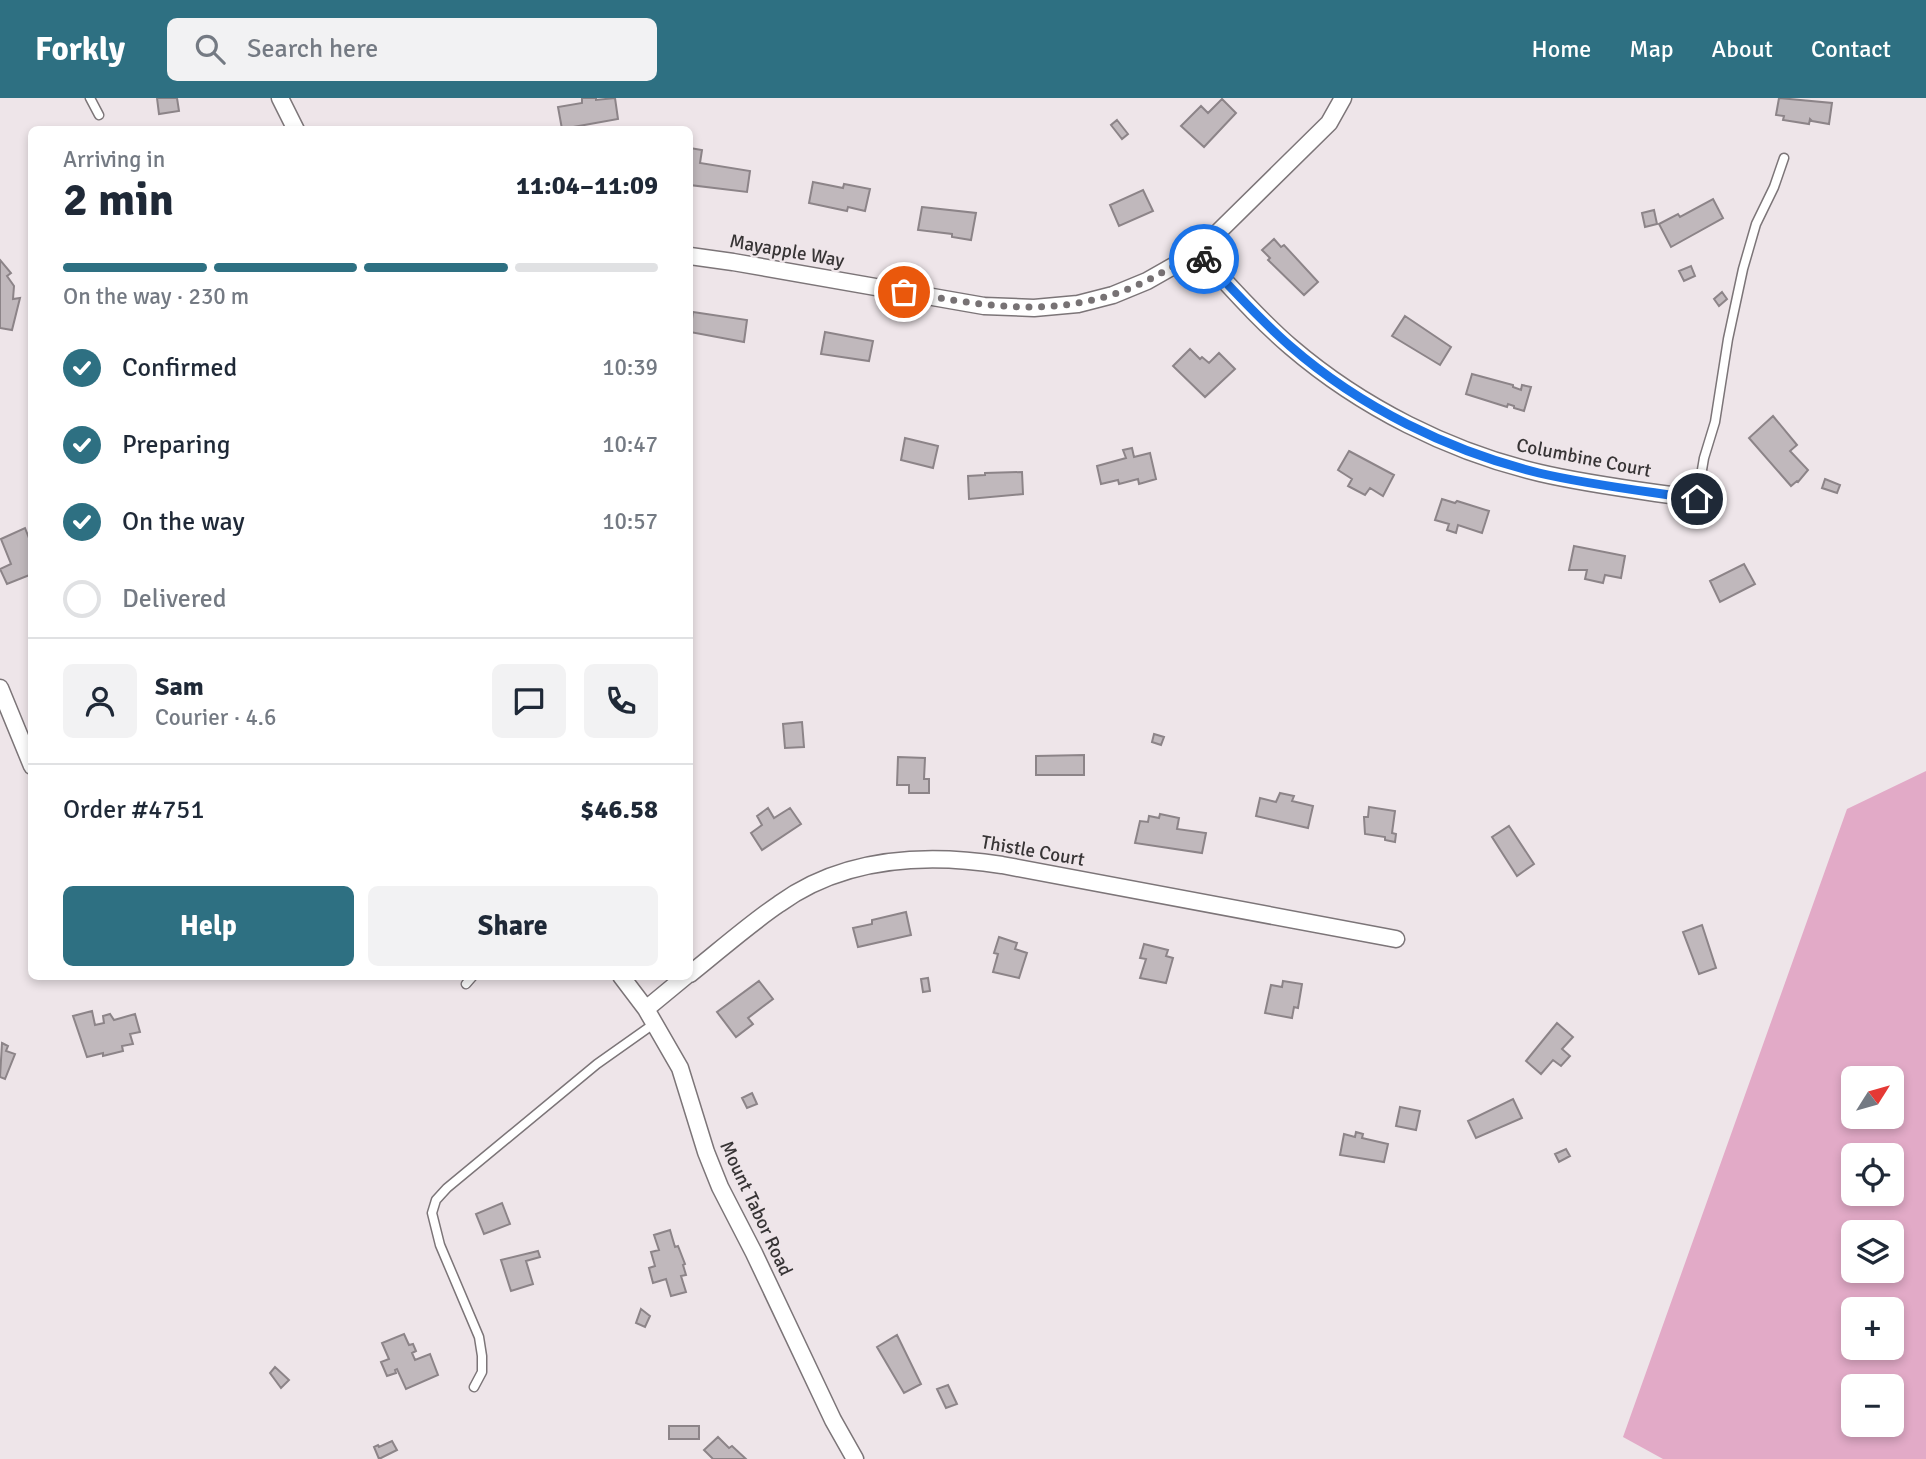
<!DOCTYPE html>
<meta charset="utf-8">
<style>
body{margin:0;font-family:Signika,sans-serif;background:#f2f2f3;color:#1f2937;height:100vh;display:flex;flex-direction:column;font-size:26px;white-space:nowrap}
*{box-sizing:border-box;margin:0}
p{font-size:23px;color:#747a83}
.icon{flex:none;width:38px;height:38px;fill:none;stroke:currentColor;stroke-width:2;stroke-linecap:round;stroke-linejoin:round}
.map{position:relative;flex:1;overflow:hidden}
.side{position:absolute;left:28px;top:28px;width:665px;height:854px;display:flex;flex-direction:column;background:#fff;border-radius:10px;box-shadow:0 4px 10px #0003}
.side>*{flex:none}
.needle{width:46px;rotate:53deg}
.buttons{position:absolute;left:1841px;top:968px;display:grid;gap:14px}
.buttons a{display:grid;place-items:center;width:63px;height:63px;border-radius:10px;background:#fff;box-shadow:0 4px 10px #0003;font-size:35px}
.pin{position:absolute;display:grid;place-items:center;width:60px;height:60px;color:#fff;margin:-30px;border:4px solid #fff;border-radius:50%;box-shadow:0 2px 7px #0007}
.courier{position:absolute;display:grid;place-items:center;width:70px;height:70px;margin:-35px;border:5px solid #1a73e8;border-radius:50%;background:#fff;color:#222;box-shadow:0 2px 9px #0007}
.summary em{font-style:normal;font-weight:800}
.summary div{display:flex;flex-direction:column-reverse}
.summary{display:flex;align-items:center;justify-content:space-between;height:119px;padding:0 35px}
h1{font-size:46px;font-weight:800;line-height:52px}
.bar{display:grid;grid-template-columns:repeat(4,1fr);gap:10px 7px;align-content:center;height:84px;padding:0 35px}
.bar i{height:9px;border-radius:5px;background:#e0e1e3}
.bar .current{background:#2e7082}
.bar p{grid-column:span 4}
.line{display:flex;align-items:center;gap:18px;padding:0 35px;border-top:2px solid #e0e1e3}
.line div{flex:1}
.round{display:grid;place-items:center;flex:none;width:74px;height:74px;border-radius:10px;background:#f2f2f3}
ol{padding:0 35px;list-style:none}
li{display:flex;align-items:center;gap:21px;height:77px}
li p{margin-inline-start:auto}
li .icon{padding:7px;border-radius:50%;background:#2e7082;color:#fff;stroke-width:4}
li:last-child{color:#747a83}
li i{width:38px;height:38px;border:4px solid #e0e1e3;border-radius:50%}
.button{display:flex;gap:14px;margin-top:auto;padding:14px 35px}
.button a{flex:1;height:80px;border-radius:10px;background:#2e7082;color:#fff;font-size:28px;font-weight:800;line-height:80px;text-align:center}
.button a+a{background:#f2f2f3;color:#1f2937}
header{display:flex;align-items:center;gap:42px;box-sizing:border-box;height:98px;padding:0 35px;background:#2e7082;color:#fff}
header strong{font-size:33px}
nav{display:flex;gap:38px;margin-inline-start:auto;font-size:24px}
.search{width:490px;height:63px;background:#f2f2f3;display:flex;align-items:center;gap:18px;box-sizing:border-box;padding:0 24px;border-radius:10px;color:#747a83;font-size:26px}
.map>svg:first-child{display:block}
.green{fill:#e2aac7;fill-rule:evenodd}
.building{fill:#c0b8bc;stroke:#8c8488;stroke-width:2}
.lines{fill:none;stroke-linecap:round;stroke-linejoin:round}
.lane-casing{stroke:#7c7578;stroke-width:11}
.street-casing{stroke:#7c7578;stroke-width:19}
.lane{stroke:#fff;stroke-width:8}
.street{stroke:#fff;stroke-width:16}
.done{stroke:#777274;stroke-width:7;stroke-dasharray:0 12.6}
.route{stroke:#1a73e8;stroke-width:9}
.labels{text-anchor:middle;stroke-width:5;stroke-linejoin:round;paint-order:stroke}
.street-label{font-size:19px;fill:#373435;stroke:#eee5e9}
</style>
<header>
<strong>Forkly</strong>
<div class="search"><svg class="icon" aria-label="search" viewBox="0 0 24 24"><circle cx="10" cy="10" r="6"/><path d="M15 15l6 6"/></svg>Search here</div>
<nav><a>Home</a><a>Map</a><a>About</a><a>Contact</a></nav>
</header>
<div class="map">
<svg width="1926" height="1361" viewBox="0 0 1926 1361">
<rect width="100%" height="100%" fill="#eee5e9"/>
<path class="green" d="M 1926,673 L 1926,1361 L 1663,1361 L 1623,1339 L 1847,711 ZM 1853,980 L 1892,980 L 1892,1018 L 1853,1018 ZM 1853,1057 L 1892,1057 L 1892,1096 L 1853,1096 ZM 1853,1134 L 1892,1134 L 1892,1172 L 1853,1172 ZM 1853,1211 L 1892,1211 L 1892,1250 L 1853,1250 ZM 1853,1288 L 1892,1288 L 1892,1326 L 1853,1326 Z"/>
<path class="building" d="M 157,0 L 177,0 L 179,13 L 159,16 Z
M 582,0 L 596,0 L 596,2 L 615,0 L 618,21 L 562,31 L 558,9 L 582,5 Z
M 1779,0 L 1832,5 L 1829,26 L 1812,23 L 1810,21 L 1809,26 L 1783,22 L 1784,18 L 1776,17 Z
M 1222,1 L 1236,15 L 1204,49 L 1181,28 L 1201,8 L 1208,15 Z
M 1117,22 L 1128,36 L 1122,41 L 1111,27 Z
M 690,50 L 702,52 L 700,65 L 750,73 L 747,94 L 690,87 Z
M 813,84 L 843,90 L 844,86 L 870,91 L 865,113 L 848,109 L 847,113 L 809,105 Z
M 1143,92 L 1153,113 L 1119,128 L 1110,107 Z
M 1713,101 L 1723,120 L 1671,149 L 1659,126 L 1678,116 L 1680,119 Z
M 922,109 L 976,115 L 971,142 L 952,139 L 952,136 L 918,132 Z
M 1654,112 L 1657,126 L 1645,129 L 1642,115 Z
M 1274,141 L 1281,149 L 1284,147 L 1318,184 L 1304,197 L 1268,162 L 1270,160 L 1262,152 Z
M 0,162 L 11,175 L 7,178 L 14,188 L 13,201 L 20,200 L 12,232 L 0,230 Z
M 1691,168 L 1695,178 L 1684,183 L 1679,173 Z
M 1722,194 L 1727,201 L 1719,208 L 1714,201 Z
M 693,214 L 747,222 L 744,244 L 690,234 Z
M 1405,218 L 1451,249 L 1440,267 L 1392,238 Z
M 825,234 L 873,243 L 869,263 L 821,256 Z
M 1190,251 L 1200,261 L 1202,259 L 1209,265 L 1219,255 L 1235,271 L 1205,299 L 1173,268 Z
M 1472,276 L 1513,287 L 1513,289 L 1521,292 L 1522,287 L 1531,289 L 1524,313 L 1514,310 L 1514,308 L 1508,306 L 1507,309 L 1466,296 Z
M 1773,318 L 1797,347 L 1790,353 L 1808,372 L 1798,384 L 1797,383 L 1791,388 L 1749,340 Z
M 905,340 L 938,348 L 933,370 L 901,362 Z
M 1132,350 L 1134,359 L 1150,355 L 1156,381 L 1139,386 L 1138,381 L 1119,386 L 1118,382 L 1101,386 L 1097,368 L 1126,360 L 1123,352 Z
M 1349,353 L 1394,377 L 1383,398 L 1370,390 L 1365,397 L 1348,388 L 1352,381 L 1338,372 Z
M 1022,374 L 1023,396 L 969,401 L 968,378 L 985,377 L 985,375 Z
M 1825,381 L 1840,387 L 1837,395 L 1822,390 Z
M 1442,401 L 1455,405 L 1457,403 L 1489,413 L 1482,435 L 1458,427 L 1456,435 L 1447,432 L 1449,426 L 1435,422 Z
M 25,430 L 29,440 L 32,439 L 32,476 L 7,486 L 0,471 L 11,466 L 1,441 Z
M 1574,448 L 1625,458 L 1621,480 L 1605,477 L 1603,485 L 1585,481 L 1587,472 L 1569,472 Z
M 1744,466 L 1755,486 L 1720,504 L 1710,483 Z
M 802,624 L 804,649 L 785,650 L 783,626 Z
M 1154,636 L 1164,639 L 1161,647 L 1152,644 Z
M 1084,657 L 1084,677 L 1036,677 L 1036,658 Z
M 898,659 L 925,660 L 924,681 L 929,681 L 929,695 L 909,695 L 909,687 L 897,687 Z
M 1280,695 L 1294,698 L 1292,703 L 1313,708 L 1308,730 L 1256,718 L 1260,700 L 1276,704 Z
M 1369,709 L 1395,713 L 1392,735 L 1396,736 L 1395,744 L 1385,742 L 1385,739 L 1365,736 L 1364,719 L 1368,719 Z
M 768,710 L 774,720 L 790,710 L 801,726 L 762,752 L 751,735 L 762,727 L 757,718 Z
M 1160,716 L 1179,720 L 1177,731 L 1206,735 L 1202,755 L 1135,745 L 1140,723 L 1148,724 L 1149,718 L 1159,720 Z
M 1509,728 L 1534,766 L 1517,778 L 1492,739 Z
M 906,814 L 911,837 L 858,849 L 853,830 L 872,826 L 872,822 Z
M 1702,827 L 1716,870 L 1699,876 L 1683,834 Z
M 999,839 L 1017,845 L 1015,851 L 1027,855 L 1019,880 L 993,874 L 998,856 L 994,855 Z
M 1144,846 L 1168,852 L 1166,858 L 1173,860 L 1166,885 L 1140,880 L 1146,861 L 1140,860 Z
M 928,880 L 930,893 L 923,894 L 921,881 Z
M 759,883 L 773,901 L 748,920 L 753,926 L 736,939 L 717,914 Z
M 1283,883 L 1302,886 L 1298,910 L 1294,909 L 1292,920 L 1265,915 L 1271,887 L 1282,889 Z
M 92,913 L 95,927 L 104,925 L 103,918 L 110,916 L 114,922 L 135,916 L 140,934 L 130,936 L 133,946 L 122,948 L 123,953 L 103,958 L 103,955 L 87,959 L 73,918 Z
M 1557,925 L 1573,939 L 1562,951 L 1570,958 L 1561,968 L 1553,962 L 1541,976 L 1526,963 Z
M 2,945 L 8,948 L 6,953 L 15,956 L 5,981 L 0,979 Z
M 752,995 L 757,1006 L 747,1010 L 742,1000 Z
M 1513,1001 L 1522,1020 L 1476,1040 L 1468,1023 Z
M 1400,1009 L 1420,1013 L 1416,1032 L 1396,1028 Z
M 1356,1034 L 1363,1036 L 1362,1040 L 1388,1046 L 1384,1064 L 1340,1057 L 1344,1036 L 1355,1039 Z
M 1566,1051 L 1570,1058 L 1559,1064 L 1555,1056 Z
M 502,1105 L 510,1126 L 484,1136 L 476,1116 Z
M 670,1132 L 675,1149 L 678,1148 L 685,1166 L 683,1167 L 686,1177 L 681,1178 L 686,1194 L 671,1198 L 666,1181 L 653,1185 L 649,1170 L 655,1168 L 651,1154 L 659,1152 L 654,1137 Z
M 538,1153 L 540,1159 L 526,1163 L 533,1186 L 511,1193 L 501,1162 Z
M 641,1211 L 650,1218 L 645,1229 L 636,1225 Z
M 404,1236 L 409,1247 L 413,1246 L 416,1253 L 412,1255 L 415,1262 L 430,1256 L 438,1277 L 406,1291 L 397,1271 L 395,1272 L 396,1275 L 387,1278 L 381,1264 L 389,1261 L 382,1245 Z
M 897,1237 L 921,1286 L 904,1295 L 877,1249 Z
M 275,1269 L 289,1282 L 281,1290 L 270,1275 Z
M 948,1287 L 957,1306 L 946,1310 L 937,1291 Z
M 669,1328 L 699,1328 L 699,1341 L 669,1341 Z
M 718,1339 L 729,1350 L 732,1348 L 746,1361 L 713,1361 L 704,1352 Z
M 392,1343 L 397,1352 L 379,1361 L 374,1349 L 378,1347 L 379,1349 Z"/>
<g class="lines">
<g class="lane-casing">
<path id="lane" d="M 90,0 L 99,17
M 1697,401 L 1704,360 L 1715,324 L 1728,241 L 1743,171 L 1756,126 L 1774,89 L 1784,60
M 466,886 L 473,878
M 474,1289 L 482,1274 L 482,1258 L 479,1239 L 440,1147 L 432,1115 L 436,1102 L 447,1090 L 597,966 L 655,925"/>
</g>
<g class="street-casing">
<path id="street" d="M 280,0 L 296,32
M 1198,154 C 1228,186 1257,220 1291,249 C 1361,309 1450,354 1540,375 C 1591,387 1645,393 1697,401
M 690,158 L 733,164 L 984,208 L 1034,210 L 1078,206 L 1113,197 L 1147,183 L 1198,154 L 1329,25 L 1343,0
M 0,590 L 32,668
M 690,876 C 719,853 748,827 779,806 C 844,759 925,755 1002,767 L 1396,841
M 621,878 L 646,911 L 680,970 L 706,1054 L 720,1089 L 754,1155 L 833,1322 L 855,1361
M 646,911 L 686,878"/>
</g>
<use href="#lane" class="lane"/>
<use href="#street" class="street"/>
</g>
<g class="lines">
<path class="done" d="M 904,194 C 974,206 1042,219 1111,197 C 1142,188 1170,170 1198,154 L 1204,161"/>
<path class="route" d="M 1204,161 C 1232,191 1259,221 1290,248 C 1360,309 1449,353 1539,375 C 1590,387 1645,393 1697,401"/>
</g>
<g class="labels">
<g class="street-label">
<text transform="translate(787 152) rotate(10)" y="7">Mayapple Way</text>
<text transform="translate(1584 359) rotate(11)" y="7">Columbine Court</text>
<text transform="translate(1033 752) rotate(10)" y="7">Thistle Court</text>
<text transform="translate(757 1110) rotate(65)" y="7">Mount Tabor Road</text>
</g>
</g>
</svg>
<div class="buttons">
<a><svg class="needle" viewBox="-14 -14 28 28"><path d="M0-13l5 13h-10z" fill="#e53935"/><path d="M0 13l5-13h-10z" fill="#747a83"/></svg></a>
<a><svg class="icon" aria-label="locate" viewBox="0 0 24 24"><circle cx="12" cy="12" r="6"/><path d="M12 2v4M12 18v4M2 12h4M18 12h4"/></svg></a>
<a><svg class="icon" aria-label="layers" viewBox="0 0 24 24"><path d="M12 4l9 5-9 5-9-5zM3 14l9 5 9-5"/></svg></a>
<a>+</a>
<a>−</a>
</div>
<div class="pin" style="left:904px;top:194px;background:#ea580c"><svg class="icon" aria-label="bag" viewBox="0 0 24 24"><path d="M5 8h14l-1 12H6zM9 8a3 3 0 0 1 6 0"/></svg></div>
<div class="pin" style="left:1697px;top:401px;background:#1f2937"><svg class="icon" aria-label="home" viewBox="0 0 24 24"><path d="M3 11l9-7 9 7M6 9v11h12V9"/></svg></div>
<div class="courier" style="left:1204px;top:161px"><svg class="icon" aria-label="bike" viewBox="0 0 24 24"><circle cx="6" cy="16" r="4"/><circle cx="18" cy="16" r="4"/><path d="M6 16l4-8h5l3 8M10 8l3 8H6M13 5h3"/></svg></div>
<section class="side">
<div class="summary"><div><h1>2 min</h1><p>Arriving in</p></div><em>11:04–11:09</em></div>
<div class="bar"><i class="current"></i><i class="current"></i><i class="current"></i><i></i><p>On the way · 230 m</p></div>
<ol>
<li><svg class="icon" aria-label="check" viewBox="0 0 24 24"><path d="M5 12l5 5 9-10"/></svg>Confirmed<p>10:39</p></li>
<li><svg class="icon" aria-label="check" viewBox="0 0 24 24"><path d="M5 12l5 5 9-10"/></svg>Preparing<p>10:47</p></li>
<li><svg class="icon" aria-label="check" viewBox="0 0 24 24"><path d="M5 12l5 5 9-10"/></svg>On the way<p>10:57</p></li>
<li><i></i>Delivered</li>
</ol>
<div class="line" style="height:126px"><a class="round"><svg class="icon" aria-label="person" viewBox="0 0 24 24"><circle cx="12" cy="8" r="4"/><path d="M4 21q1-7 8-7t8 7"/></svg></a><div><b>Sam</b><p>Courier · 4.6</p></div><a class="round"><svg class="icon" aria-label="chat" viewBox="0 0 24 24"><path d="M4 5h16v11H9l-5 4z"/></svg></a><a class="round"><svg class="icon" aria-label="phone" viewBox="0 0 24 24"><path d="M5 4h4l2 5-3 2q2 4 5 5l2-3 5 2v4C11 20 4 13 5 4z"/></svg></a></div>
<div class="line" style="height:91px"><div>Order #4751</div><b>$46.58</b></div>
<div class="button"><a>Help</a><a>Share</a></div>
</section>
</div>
